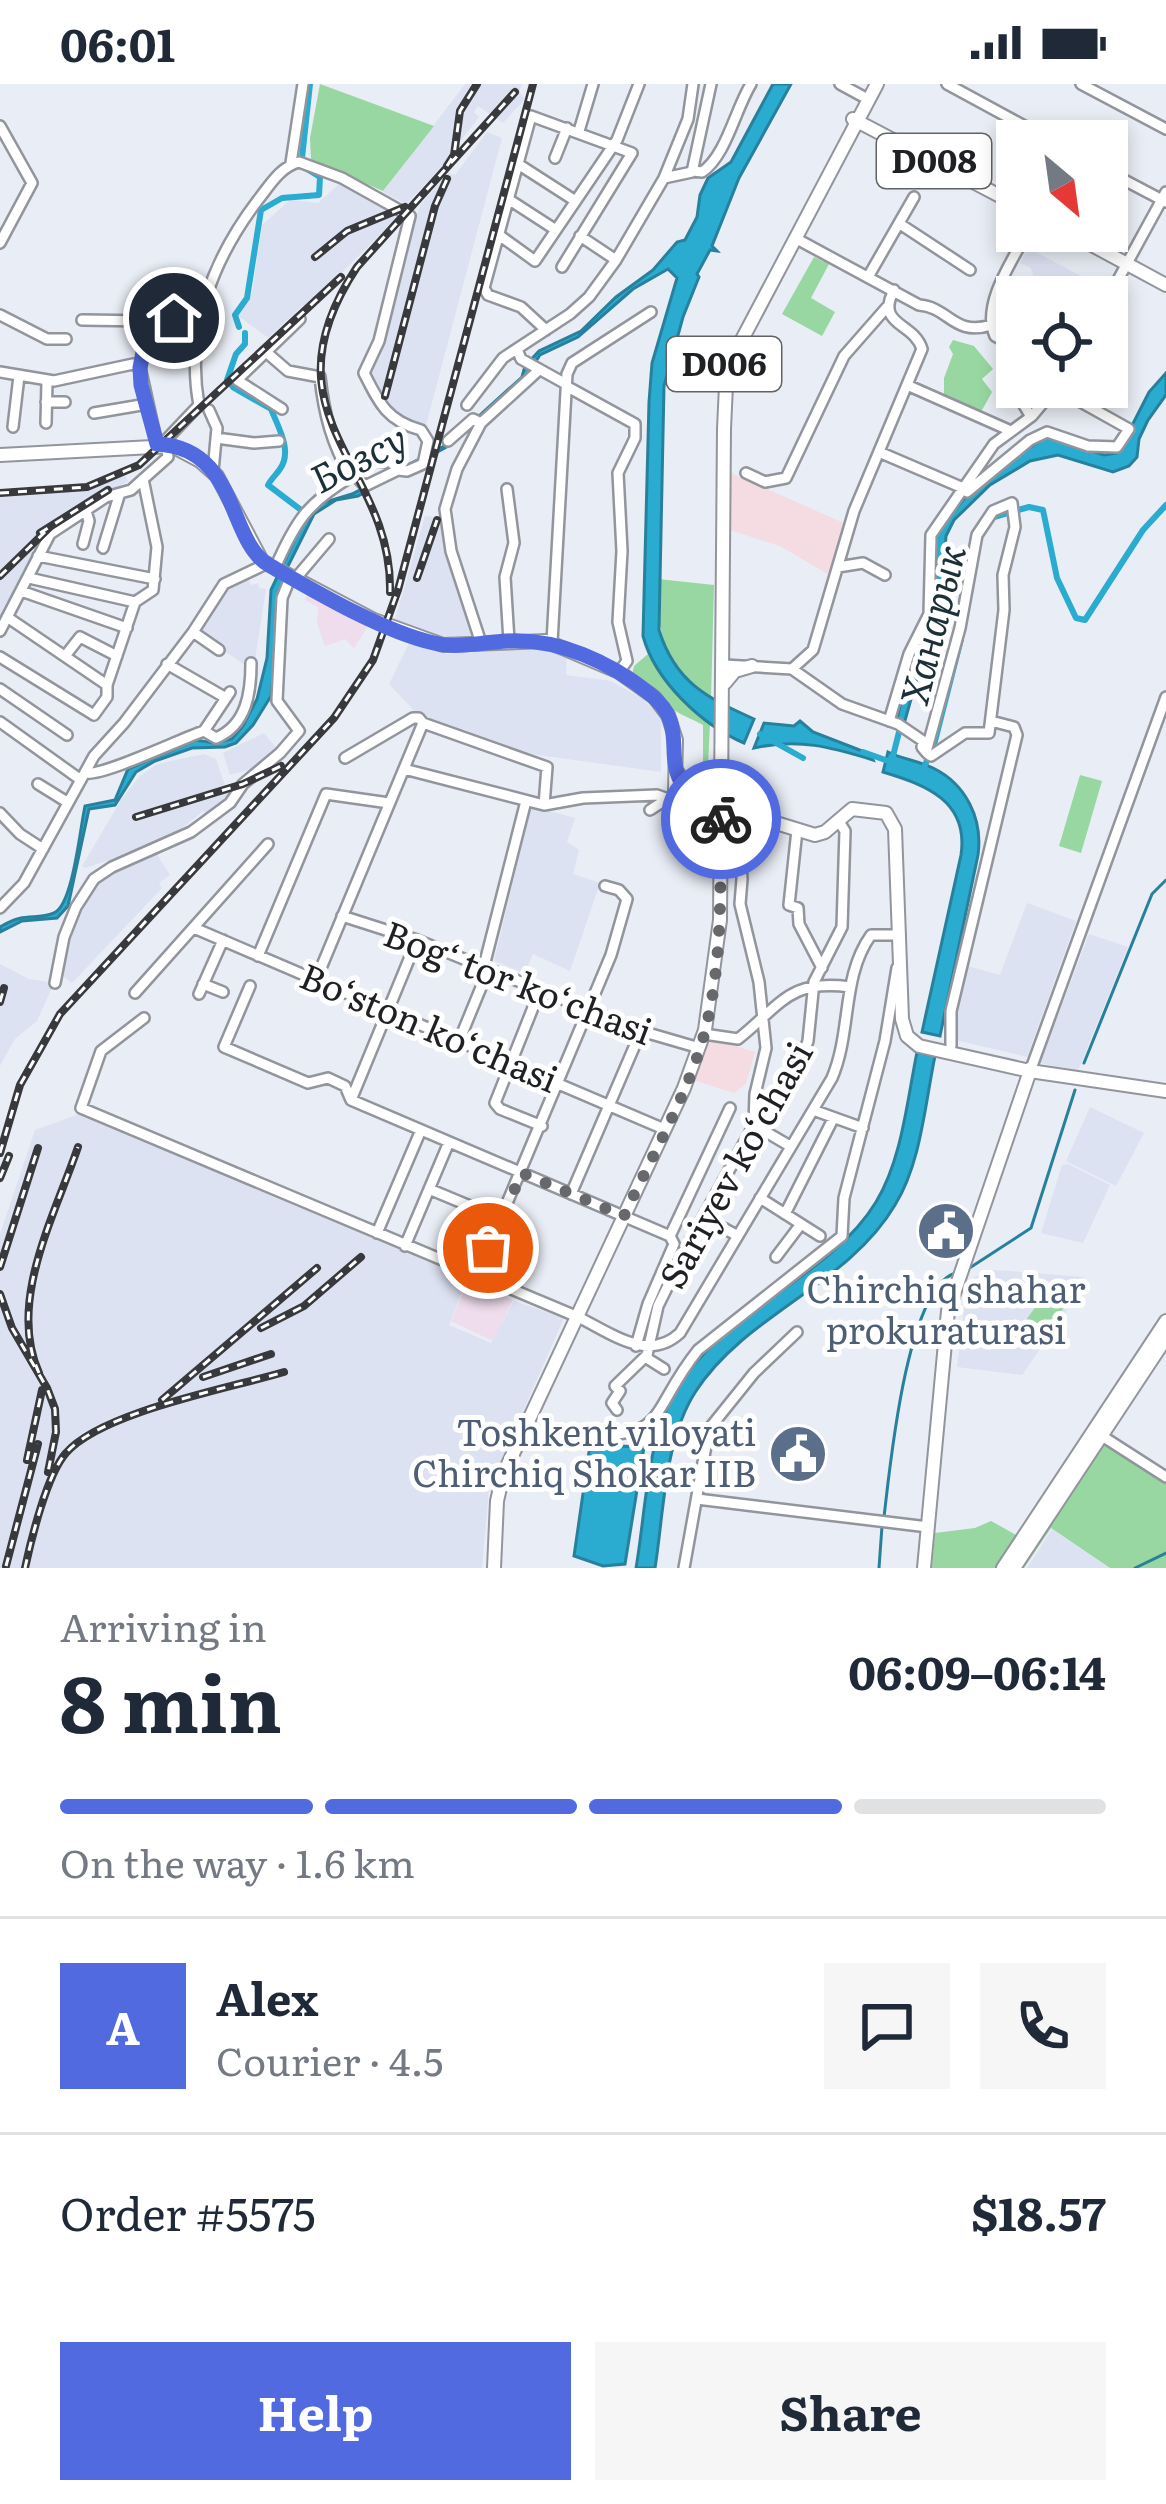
<!DOCTYPE html>
<meta charset="utf-8">
<style>
body{margin:0;font-family:Literata,serif;background:#f6f6f7;color:#1f2937;height:100vh;display:flex;flex-direction:column;font-size:45px;white-space:nowrap}
*{box-sizing:border-box;margin:0}
p{font-size:39px;color:#747a83}
.icon{flex:none;width:66px;height:66px;fill:none;stroke:currentColor;stroke-width:2;stroke-linecap:round;stroke-linejoin:round}
.map{position:relative;height:1484px;overflow:hidden}
.sheet{display:flex;flex-direction:column;background:#fff;flex:1}
.sheet>*{flex:none}
.needle{width:78px;rotate:151deg}
.fabs{position:absolute;left:996px;top:36px;display:grid;gap:24px}
.fabs a{display:grid;place-items:center;width:132px;height:132px;border-radius:0px;background:#fff;box-shadow:0 6px 18px #0003;font-size:60px}
.pin{position:absolute;display:grid;place-items:center;width:102px;height:102px;color:#fff;margin:-51px;border:6px solid #fff;border-radius:50%;box-shadow:0 3px 12px #0007}
.courier{position:absolute;display:grid;place-items:center;width:120px;height:120px;margin:-60px;border:9px solid #526ae0;border-radius:50%;background:#fff;color:#222;box-shadow:0 3px 15px #0007}
.overview em{font-style:normal;font-weight:700}
.overview div{display:flex;flex-direction:column-reverse}
.overview{display:flex;align-items:center;justify-content:space-between;height:204px;padding:0 60px}
h1{font-size:78px;font-weight:700;line-height:90px}
.bar{display:grid;grid-template-columns:repeat(4,1fr);gap:18px 12px;align-content:center;height:144px;padding:0 60px}
.bar i{height:15px;border-radius:9px;background:#e0e1e3}
.bar .on{background:#526ae0}
.bar p{grid-column:span 4}
.line{display:flex;align-items:center;gap:30px;padding:0 60px;border-top:3px solid #e0e1e3}
.line div{flex:1}
.round{display:grid;place-items:center;flex:none;width:126px;height:126px;border-radius:0px;background:#f6f6f7}
.cta{display:flex;gap:24px;margin-top:auto;padding:24px 60px}
.cta a{flex:1;height:138px;border-radius:0px;background:#526ae0;color:#fff;font-size:48px;font-weight:700;line-height:138px;text-align:center}
.cta a+a{background:#f6f6f7;color:#1f2937}
.status{display:flex;justify-content:space-between;align-items:center;height:84px;padding:0 60px;background:#fff;direction:ltr}
.status svg{height:33px;fill:currentColor}
.map>svg:first-child{display:block}
.commercial{fill:#efdcec}
.built{fill:#dce2f1}
.medical{fill:#f5dbe2}
.green{fill:#98d7a1}
.water{fill:#2aabd0;stroke:#27819c;stroke-width:3}
.lines{fill:none;stroke-linecap:round;stroke-linejoin:round}
.stream{stroke:#27819c;stroke-width:3}
.canal{stroke:#2aabd0;stroke-width:6}
.minor-casing{stroke:#92959c;stroke-width:14}
.major-casing{stroke:#92959c;stroke-width:16}
.minor{stroke:#fff;stroke-width:9}
.major{stroke:#fff;stroke-width:12}
.rail-casing{stroke:#38393d;stroke-width:8}
.rail{stroke:#fff;stroke-width:3;stroke-dasharray:9;stroke-linecap:butt}
.done{stroke:#66686c;stroke-width:12;stroke-dasharray:0 21.6}
.route{stroke:#526ae0;stroke-width:15}
.labels{text-anchor:middle;stroke-width:10;stroke-linejoin:round;paint-order:stroke}
.shield{fill:#fff;stroke:#626365;stroke-width:3}
.shield-label{font-size:33px;font-weight:bold;fill:#1f2023}
.street-label{font-size:36px;fill:#1f2023;stroke:#fff}
.service-label{font-size:36px;fill:#4e5e75;stroke:#fff}
.water-label{font-size:39px;font-style:italic;fill:#1b3037;stroke:#fff}
</style>
<div class="status"><b>06:01</b><svg viewBox="0 0 49 12"><path d="M0 12V9h3v3zM5 12V6h3v6zM10 12V3h3v9zM15 12V0h3v12zM26 1h20v11H26zM47 4h2v5h-2z"/></svg></div>
<div class="map">
<svg width="1166" height="1484" viewBox="0 0 1166 1484">
<rect width="100%" height="100%" fill="#e9edf5"/>
<path class="commercial" d="M 309,505 L 370,539 L 354,564 L 345,555 L 325,562 L 317,539 L 318,523 L 305,516 Z
M 468,1196 L 513,1216 L 493,1257 L 451,1237 Z"/>
<path class="built" d="M 465,0 L 522,0 L 519,8 L 525,15 L 503,39 L 478,22 L 474,28 L 479,33 L 459,59 L 457,67 L 406,120 L 383,108 Z
M 487,48 L 502,54 L 425,345 L 400,339 L 365,290 L 387,252 L 381,250 L 420,121 L 448,89 L 455,91 Z
M 341,98 L 393,127 L 396,135 L 307,223 L 303,221 L 268,254 L 237,231 L 252,209 L 262,141 L 290,116 L 318,119 Z
M 1028,164 L 1096,200 L 1107,208 L 1105,213 L 1022,213 L 1033,191 L 1031,184 L 1020,179 Z
M 124,390 L 128,397 L 45,452 L 0,542 L 0,408 L 88,403 Z
M 425,432 L 443,434 L 478,555 L 450,557 L 394,539 Z
M 246,490 L 251,501 L 258,499 L 259,504 L 266,505 L 255,575 L 243,580 L 199,549 L 229,501 Z
M 410,557 L 447,570 L 547,562 L 567,571 L 566,591 L 611,597 L 643,615 L 661,634 L 661,688 L 531,670 L 424,637 L 389,600 Z
M 264,649 L 278,666 L 262,682 L 230,691 L 223,669 Z
M 204,670 L 216,675 L 230,716 L 207,731 L 203,727 L 165,758 L 85,784 L 82,782 L 121,716 L 139,693 L 157,680 Z
M 531,722 L 575,734 L 567,758 L 579,766 L 573,790 L 600,799 L 570,887 L 533,870 L 525,889 L 494,877 Z
M 154,766 L 170,791 L 159,799 L 162,804 L 72,899 L 58,888 L 65,853 L 81,819 L 99,793 Z
M 1027,819 L 1076,837 L 1027,973 L 956,956 L 951,944 L 964,881 L 1000,891 Z
M 1089,850 L 1128,863 L 1078,987 L 1040,979 Z
M 0,880 L 29,895 L 54,899 L 37,937 L 14,956 L 0,982 Z
M 1090,1023 L 1144,1049 L 1116,1102 L 1066,1077 Z
M 79,1030 L 467,1194 L 449,1241 L 491,1259 L 514,1217 L 564,1234 L 489,1404 L 482,1484 L 0,1484 L 0,1150 L 35,1046 Z
M 1068,1080 L 1110,1101 L 1083,1159 L 1041,1149 L 1062,1081 Z
M 994,1186 L 1084,1193 L 1085,1200 L 1022,1291 L 957,1283 L 965,1216 L 974,1193 Z
M 1052,1445 L 1109,1484 L 1027,1484 Z"/>
<path class="medical" d="M 731,389 L 846,440 L 831,492 L 780,462 L 730,446 Z
M 707,953 L 755,968 L 746,1000 L 734,1009 L 693,996 Z"/>
<path class="green" d="M 320,0 L 434,42 L 383,107 L 311,76 L 310,54 Z
M 814,173 L 829,180 L 811,214 L 835,228 L 822,252 L 782,230 Z
M 953,256 L 974,262 L 993,285 L 982,295 L 992,308 L 981,328 L 972,329 L 944,314 L 944,294 L 953,270 L 949,263 Z
M 658,495 L 714,501 L 711,616 C 664,586 656,547 658,495 Z
M 648,570 L 674,605 L 710,639 L 707,703 L 701,704 L 681,690 L 703,690 L 703,641 C 693,635 682,632 674,626 C 660,616 648,602 632,591 L 634,582 Z
M 1080,691 L 1102,697 L 1081,769 L 1059,762 Z
M 1060,1198 L 1070,1206 L 1071,1214 L 1045,1250 L 1030,1250 L 1026,1236 L 1052,1200 Z
M 1103,1358 L 1166,1399 L 1166,1484 L 1110,1484 L 1051,1444 L 1024,1484 L 1019,1484 Z
M 991,1437 L 1020,1453 L 999,1484 L 932,1484 L 935,1449 L 975,1444 Z"/>
<path class="water" d="M 773,0 L 791,0 L 739,94 L 712,162 L 717,167 L 710,166 L 697,190 L 699,193 L 683,233 L 664,302 L 659,546 C 675,598 707,614 754,635 L 744,659 C 702,641 655,597 643,552 L 649,318 L 652,279 L 677,194 L 668,185 L 633,205 L 578,253 L 540,271 L 525,294 L 450,361 L 358,412 L 336,416 L 314,430 L 284,490 L 271,612 L 253,641 L 236,659 L 225,663 L 192,664 L 155,677 L 136,688 L 115,721 L 89,725 L 68,822 L 57,834 L 22,837 L 0,848 L 0,843 C 26,827 34,837 54,829 C 73,821 80,744 85,722 L 115,716 L 128,685 L 196,656 L 214,659 L 232,655 L 243,642 L 257,615 L 267,574 L 271,506 L 302,440 L 319,420 L 352,410 L 448,360 L 522,293 L 525,282 L 539,267 L 581,247 L 616,213 L 653,186 L 677,158 L 685,156 L 697,133 L 700,111 L 708,94 L 731,78 Z
M 1166,289 L 1166,311 L 1148,336 L 1139,355 L 1137,373 L 1129,382 L 1113,388 L 1058,371 L 1030,377 L 990,401 L 954,436 L 946,452 L 940,542 L 926,562 L 904,640 L 897,635 L 913,566 L 934,531 L 936,450 L 978,397 L 1046,353 L 1104,371 L 1118,369 L 1149,308 Z
M 800,637 L 813,648 L 870,670 L 873,676 C 831,663 798,654 754,664 L 764,639 L 794,642 Z
M 888,668 C 902,675 919,677 933,684 C 966,700 983,735 978,771 L 940,952 L 922,948 L 961,771 C 969,717 926,701 883,688 Z
M 917,968 L 935,972 C 925,1020 921,1079 895,1121 C 848,1201 746,1230 696,1307 C 664,1356 664,1428 655,1484 L 636,1484 C 646,1427 646,1357 676,1306 C 722,1226 829,1195 876,1118 C 902,1075 907,1017 917,968 Z
M 590,1361 L 644,1363 L 625,1480 L 603,1482 L 574,1472 Z"/>
<g class="lines">
<path class="stream" d="M 1084,979 L 1152,810 L 1166,796
M 968,1185 L 1031,1144 L 1075,1006
M 884,1433 C 890,1383 906,1210 953,1190
M 879,1484 L 882,1442
M 1135,1484 L 1166,1469"/>
<path class="canal" d="M 302,74 L 310,0
M 239,243 L 235,231 L 247,214 L 261,126 L 282,114 L 319,111 L 320,93 L 302,82
M 245,249 L 245,260 L 236,270 L 227,296 L 234,304 L 271,325 C 278,343 293,367 280,385 C 276,391 271,395 268,401 L 305,429
M 994,433 L 1029,423 L 1043,426 L 1057,494 L 1076,534 L 1085,536 L 1143,446 L 1166,421
M 760,650 L 803,674
M 863,668 L 891,678
M 893,672 L 901,640
M 923,686 L 935,657 L 961,555"/>
<g class="minor-casing">
<path id="minor" d="M 840,0 L 862,12
M 947,0 L 1052,57
M 1081,0 L 1166,45
M 0,42 L 32,99 L 0,159
M 579,47 L 593,0
M 555,74 L 567,44
M 291,79 L 303,0
M 518,80 L 574,116
M 693,87 L 702,88 C 726,72 735,26 751,0
M 1107,87 L 1166,118
M 664,94 L 692,88 L 711,0
M 508,115 L 556,146
M 900,140 L 970,186
M 499,151 L 535,177 L 617,56 L 639,0
M 580,152 L 616,176
M 795,154 L 919,221 C 949,223 954,253 991,241
M 868,193 L 914,113
M 1107,216 L 1166,108
M 0,231 L 47,255 L 66,255
M 82,236 L 150,237
M 546,246 L 521,223 L 488,211 L 484,204 L 531,32 L 632,69 L 562,183
M 1017,264 L 995,252 C 981,220 1013,176 1028,147
M 517,265 L 521,275 L 566,300
M 266,268 L 288,287 L 320,293 C 324,331 332,360 351,393 C 307,419 295,438 275,484
M 0,288 L 54,297 L 133,280 L 140,283
M 907,301 L 1011,347
M 566,302 L 635,340 L 635,354 L 618,389 L 622,467 L 618,538 L 627,577 L 619,588
M 1019,313 L 1031,333
M 46,318 L 65,318
M 467,321 L 503,274 L 570,230 L 589,213 L 616,176 L 664,94 L 688,35 L 693,0
M 282,325 L 237,296 L 300,235
M 209,326 L 217,344 L 213,387
M 94,329 L 147,320
M 46,339 L 47,297
M 13,343 L 19,292
M 216,354 L 254,359 L 279,357
M 448,357 L 473,335 L 481,339
M 157,360 L 140,283 L 150,237 L 159,233 L 174,234
M 162,360 L 199,321 C 185,246 213,175 258,116 C 270,101 280,83 299,78 L 342,94 L 410,132 L 379,257 L 364,289 C 379,319 387,337 421,346 L 428,357 L 423,380 L 407,387 L 398,386 L 390,377 L 381,378
M 879,368 L 963,404
M 746,389 L 765,398 L 786,394 L 844,272 L 887,223
M 355,391 L 365,402 L 398,386
M 507,405 L 514,459 L 505,493 L 509,557
M 967,408 L 1030,356 L 1047,348 L 1088,362 L 1117,363 L 1129,345 L 1061,307
M 83,460 L 89,437 L 86,427
M 103,464 L 119,412
M 38,472 L 155,495
M 838,483 L 863,479 L 885,491
M 29,494 L 135,518
M 296,494 L 329,455
M 21,507 L 127,544
M 7,533 L 107,601
M 0,547 L 50,450 L 106,413 L 131,406 L 168,373 L 166,360
M 193,548 L 219,566
M 552,558 L 567,290 L 572,279 L 651,228
M 481,559 L 451,467 L 445,425 L 457,385 L 481,339 L 539,286
M 65,572 L 80,553 L 117,572
M 0,573 L 94,631 L 107,613 L 107,601 L 135,518 L 153,506 L 157,463 L 143,395
M 167,580 L 226,614
M 724,581 L 792,585 L 813,566 L 854,427 L 922,265 C 914,238 875,242 894,206
M 792,585 L 842,620 L 898,640 L 923,657 L 922,663 C 925,667 927,670 931,672 L 965,649 L 989,649 L 1004,526 L 1003,491 L 1015,443 L 1012,419 L 993,427 L 977,451 L 960,544 L 926,668
M 0,605 L 67,651
M 889,637 L 909,570 L 929,530 L 931,451 L 994,360 L 1032,332 L 1047,314 L 1061,307
M 0,638 L 81,696
M 204,647 L 230,608
M 345,674 L 413,634 L 419,634 L 423,639 L 547,683 L 544,721
M 404,685 L 544,721 L 583,714 L 657,711 L 680,719
M 85,689 C 102,693 180,655 204,647 L 216,654 C 247,641 251,608 251,579
M 38,700 L 67,718
M 650,726 L 670,713
M 737,727 L 742,795 L 740,820 L 759,898 L 766,964 L 755,1010 L 754,1041 L 790,1062
M 0,729 L 20,750 L 43,765
M 797,746 L 789,821 L 798,824 L 799,840 L 822,884
M 0,824 L 24,799 L 94,672 L 124,639 L 193,548 L 224,500 L 266,480
M 342,832 L 417,856 L 641,947 L 696,963
M 194,844 L 664,1045
M 258,872 L 326,710 L 389,719
M 484,882 L 526,717
M 316,896 L 423,639
M 55,899 L 64,853 L 76,823 L 94,795 L 112,783 L 191,748 L 230,719 L 243,700 L 280,669 L 299,647 L 277,617 L 282,514 L 291,492
M 203,900 L 223,908
M 250,902 L 224,963 L 308,999 L 328,994 L 345,1002 L 351,1016 L 670,1152
M 540,906 L 495,1019 L 500,1025 L 542,1042
M 135,909 L 268,760
M 199,910 L 223,856
M 144,934 L 101,967 L 81,1024 L 578,1233 C 611,1249 648,1279 680,1249 L 832,994 C 852,947 841,893 871,851 L 900,851
M 704,950 L 738,955 C 782,920 789,895 850,903
M 459,957 L 489,884
M 951,962 L 951,927 L 1017,651 L 1014,643 L 991,637
M 1032,982 L 1166,613
M 351,1016 L 417,856
M 813,1026 L 863,1044
M 429,1105 L 501,1135
M 571,1110 L 641,947
M 760,1114 L 820,1152
M 785,1130 L 833,1035
M 703,1133 L 738,1152
M 377,1149 L 421,1046
M 405,1162 L 449,1058
M 776,1173 L 801,1140
M 476,1193 L 611,871 L 627,815 L 619,806 L 605,802
M 636,1262 L 648,1220 L 674,1160 L 670,1152 L 730,1024
M 645,1273 L 664,1285
M 617,1326 L 612,1319 L 620,1307 L 615,1302 L 647,1271 L 658,1222 L 690,1157 L 754,1041 L 801,976 L 808,957 L 814,898 L 842,843 L 845,747 L 838,736
M 570,1347 C 670,1360 646,1331 698,1266 L 842,1152 L 844,1114 L 885,957 L 897,884
M 1102,1352 L 1166,1393
M 697,1415 L 928,1443
M 684,1484 L 709,1345 L 754,1289 L 797,1248"/>
</g>
<g class="major-casing">
<path id="major" d="M 853,35 L 1017,121
M 1066,147 L 1166,201
M 0,371 L 172,362 L 200,377 L 217,392 L 262,477 L 374,536 L 443,561 L 546,557 L 619,588 L 654,613 L 668,631 L 676,656 L 675,711 L 682,720 L 737,727 L 815,751 L 825,748 L 852,725 L 886,729 L 895,745 L 902,935 L 907,952 L 919,962 L 1030,987 L 1166,1007
M 725,599 L 735,587 L 752,582
M 678,689 L 690,708 L 721,723
M 494,1484 L 497,1417 L 503,1391 L 684,1004 L 705,946 L 720,836 L 724,345 L 726,301 L 736,267 L 877,0
M 924,1484 L 948,1227 L 1031,984
M 1003,1484 L 1166,1237
M 1014,1484 L 1166,1254"/>
</g>
<use href="#minor" class="minor"/>
<use href="#major" class="major"/>
<g class="rail-casing">
<path id="rail" d="M 447,82 L 454,71 L 460,27 L 477,0
M 315,173 L 347,147 L 405,123
M 385,312 L 435,122 L 447,95
M 0,409 L 87,403 L 139,381 L 341,193
M 40,449 L 108,406
M 0,492 L 50,443
M 417,494 L 437,436
M 390,508 C 393,379 258,332 357,183 L 515,8
M 136,733 L 243,700 L 281,682
M 0,918 L 4,904
M 0,1069 L 20,1001 L 60,930 L 334,634 L 373,576 L 398,506 L 533,0
M 0,1094 L 9,1072
M 0,1183 L 38,1064
M 0,1210 L 12,1244 L 47,1304 L 55,1325 L 56,1348 L 48,1388
M 261,1244 L 304,1222 L 361,1173
M 39,1289 C 7,1218 55,1131 78,1063
M 203,1293 L 271,1270
M 162,1316 L 317,1184
M 27,1376 L 42,1306
M 6,1482 L 38,1360
M 25,1484 C 31,1456 47,1390 66,1369 C 101,1328 230,1304 284,1288"/>
</g>
<use href="#rail" class="rail"/>
</g>
<g class="lines">
<path class="done" d="M 488,1164 L 522,1089 L 624,1132 C 651,1074 685,1016 703,955 C 723,883 720,808 721,735"/>
<path class="route" d="M 174,234 L 159,232 L 149,237 L 140,284 L 141,301 L 157,360 C 239,364 227,457 269,481 C 316,508 382,547 434,559 C 458,565 484,558 507,557 C 558,554 610,578 650,610 C 689,641 663,671 683,701 C 692,713 710,713 722,724 L 721,735"/>
</g>
<defs>
<g id="civic-disc" transform="scale(3)"><circle r="9.5" fill="#5c6f8a" stroke="#fff"/><path d="M-.6-6.5H3V-4.5H.6V-3L4-1V1h2V6H-6V1h2V-1L-.6-3ZM-1.2 2.5V6h2.4V2.5Z" fill="#fff"/></g>
</defs>
<g fill-rule="evenodd">
<use href="#civic-disc" x="946" y="1147"/>
<use href="#civic-disc" x="798" y="1370"/>
</g>
<g class="labels">
<g class="shield">
<rect x="877" y="50" width="114" height="54" rx="9"/>
<rect x="667" y="253" width="114" height="54" rx="9"/>
</g>
<g class="shield-label">
<text x="934" y="89">D008</text>
<text x="724" y="292">D006</text>
</g>
<g class="street-label">
<text transform="translate(518 899) rotate(21)" y="13">Bog‘ tor ko‘chasi</text>
<text transform="translate(429 944) rotate(23)" y="13">Bo‘ston ko‘chasi</text>
<text transform="translate(736 1081) rotate(-61)" y="13">Sariyev ko‘chasi</text>
</g>
<g class="service-label">
<text x="946" y="1219">Chirchiq shahar<tspan x="946" dy="41">prokuraturasi</tspan></text>
<text x="756" y="1362" text-anchor="end">Toshkent viloyati<tspan x="756" dy="41">Chirchiq Shokar IIB</tspan></text>
</g>
<g class="water-label">
<text transform="translate(359 375) rotate(-27)" y="14">Бозсу</text>
<text transform="translate(933 541) rotate(-76)" y="14">Ханарык</text>
</g>
</g>
</svg>
<div class="fabs">
<a><svg class="needle" viewBox="-14 -14 28 28"><path d="M0-13l5 13h-10z" fill="#e53935"/><path d="M0 13l5-13h-10z" fill="#747a83"/></svg></a>
<a><svg class="icon" aria-label="locate" viewBox="0 0 24 24"><circle cx="12" cy="12" r="6"/><path d="M12 2v4M12 18v4M2 12h4M18 12h4"/></svg></a>
</div>
<div class="pin" style="left:488px;top:1164px;background:#ea580c"><svg class="icon" aria-label="bag" viewBox="0 0 24 24"><path d="M5 8h14l-1 12H6zM9 8a3 3 0 0 1 6 0"/></svg></div>
<div class="pin" style="left:174px;top:234px;background:#1f2937"><svg class="icon" aria-label="home" viewBox="0 0 24 24"><path d="M3 11l9-7 9 7M6 9v11h12V9"/></svg></div>
<div class="courier" style="left:721px;top:735px"><svg class="icon" aria-label="bike" viewBox="0 0 24 24"><circle cx="6" cy="16" r="4"/><circle cx="18" cy="16" r="4"/><path d="M6 16l4-8h5l3 8M10 8l3 8H6M13 5h3"/></svg></div>
</div>
<section class="sheet">
<div class="overview"><div><h1>8 min</h1><p>Arriving in</p></div><em>06:09–06:14</em></div>
<div class="bar"><i class="on"></i><i class="on"></i><i class="on"></i><i></i><p>On the way · 1.6 km</p></div>
<div class="line" style="height:216px"><b class="round" style="background:#526ae0;color:#fff">A</b><div><b>Alex</b><p>Courier · 4.5</p></div><a class="round"><svg class="icon" aria-label="chat" viewBox="0 0 24 24"><path d="M4 5h16v11H9l-5 4z"/></svg></a><a class="round"><svg class="icon" aria-label="phone" viewBox="0 0 24 24"><path d="M5 4h4l2 5-3 2q2 4 5 5l2-3 5 2v4C11 20 4 13 5 4z"/></svg></a></div>
<div class="line" style="height:156px"><div>Order #5575</div><b>$18.57</b></div>
<div class="cta"><a>Help</a><a>Share</a></div>
</section>
